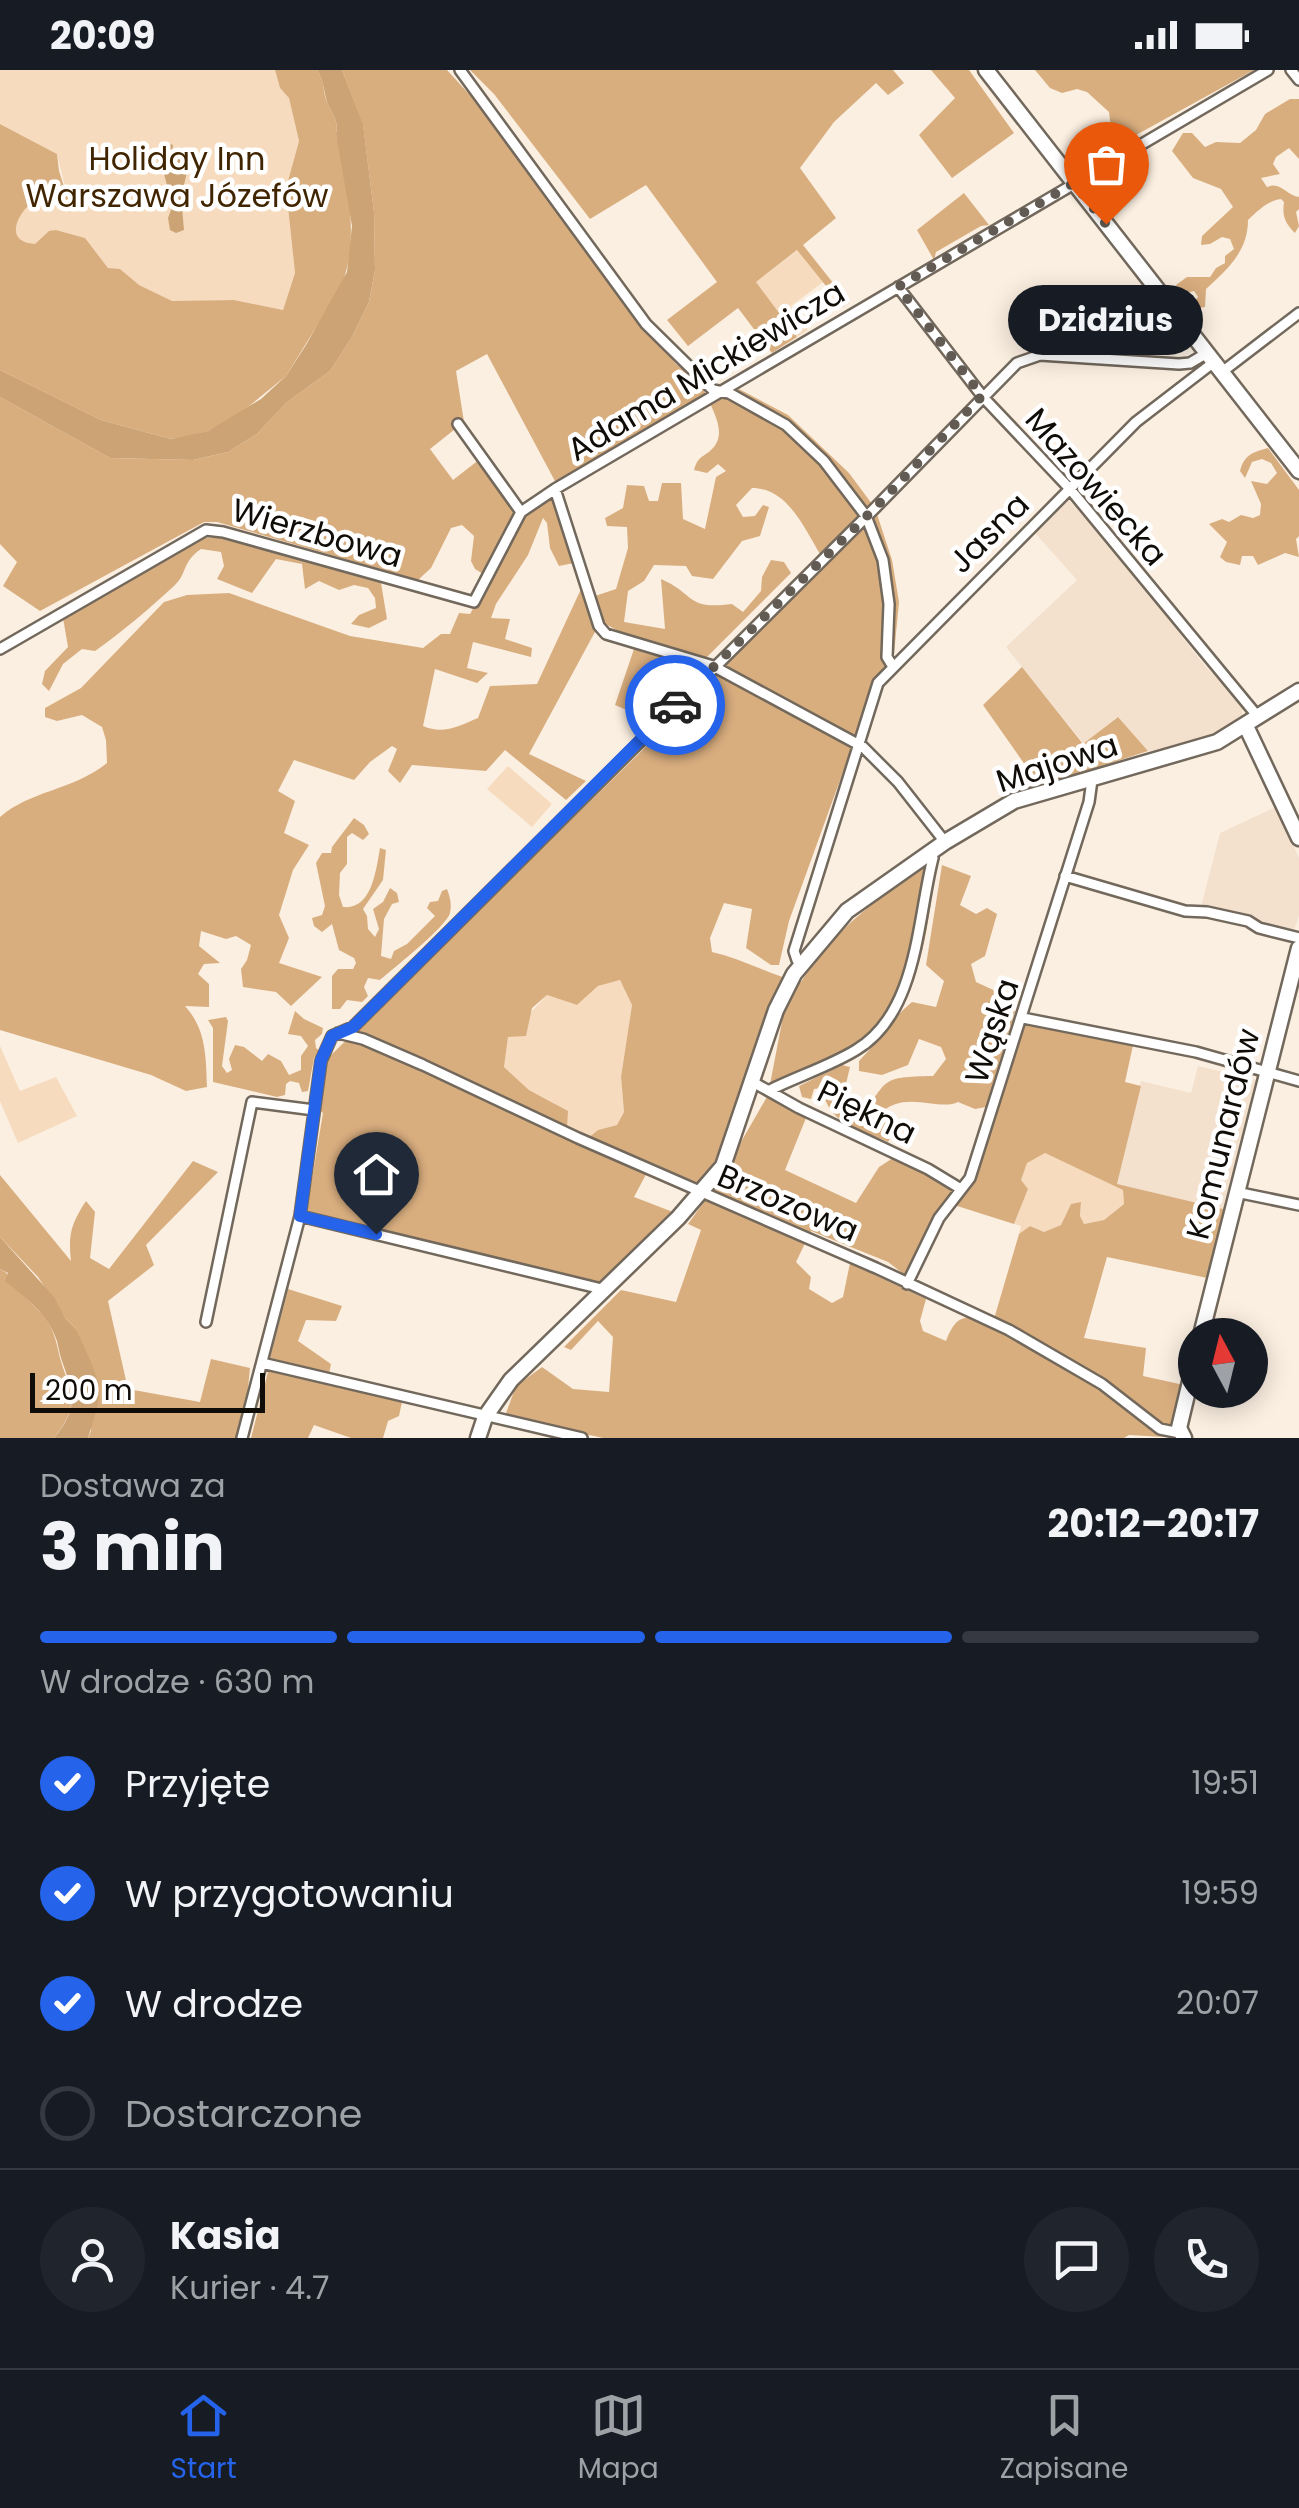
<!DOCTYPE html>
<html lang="pl">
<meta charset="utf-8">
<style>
body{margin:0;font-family:Poppins,sans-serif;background:#20242c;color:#f1f3f6;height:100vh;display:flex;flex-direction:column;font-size:38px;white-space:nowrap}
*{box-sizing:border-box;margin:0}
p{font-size:32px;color:#9ea1a6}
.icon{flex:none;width:55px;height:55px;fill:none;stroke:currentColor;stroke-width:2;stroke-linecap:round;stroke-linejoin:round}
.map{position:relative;height:1368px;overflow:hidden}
.drawer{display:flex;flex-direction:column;background:#171b24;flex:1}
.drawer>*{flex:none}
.needle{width:65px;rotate:353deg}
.controls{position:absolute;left:1178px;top:1248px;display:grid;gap:20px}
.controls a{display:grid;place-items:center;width:90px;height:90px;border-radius:50%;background:#171b24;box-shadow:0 5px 25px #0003;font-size:50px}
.scale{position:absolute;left:30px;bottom:25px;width:235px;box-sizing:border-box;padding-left:10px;border:5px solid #100c08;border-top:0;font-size:28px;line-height:35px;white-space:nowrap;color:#100c08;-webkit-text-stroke:8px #fff;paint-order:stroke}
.pin{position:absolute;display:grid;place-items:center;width:85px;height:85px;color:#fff;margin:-102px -42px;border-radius:50% 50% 50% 0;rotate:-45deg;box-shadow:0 0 10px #0007}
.pin .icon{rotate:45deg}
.courier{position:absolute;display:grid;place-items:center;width:100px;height:100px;margin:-50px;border:8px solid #2563eb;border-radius:50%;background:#fff;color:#222;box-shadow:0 2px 12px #0007}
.bubble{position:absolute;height:70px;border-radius:35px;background:#171b24;box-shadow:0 5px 25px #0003;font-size:32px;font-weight:700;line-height:70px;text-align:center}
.headline em{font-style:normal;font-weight:700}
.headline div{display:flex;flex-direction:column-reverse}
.headline{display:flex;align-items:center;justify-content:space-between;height:170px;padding:0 40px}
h1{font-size:65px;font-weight:700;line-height:75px}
.bar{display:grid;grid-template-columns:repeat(4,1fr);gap:15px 10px;align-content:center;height:120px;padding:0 40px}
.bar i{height:12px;border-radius:8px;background:#363941}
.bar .active{background:#2563eb}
.bar p{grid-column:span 4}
.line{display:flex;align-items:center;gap:25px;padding:0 40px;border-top:2px solid #363941}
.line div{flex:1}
.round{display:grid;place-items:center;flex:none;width:105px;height:105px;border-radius:52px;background:#20242c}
ol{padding:0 40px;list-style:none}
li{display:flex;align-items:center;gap:30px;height:110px}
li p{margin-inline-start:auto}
li .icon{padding:10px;border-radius:50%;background:#2563eb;color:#fff;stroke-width:4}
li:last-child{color:#9ea1a6}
li i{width:55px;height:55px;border:5px solid #363941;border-radius:50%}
.status{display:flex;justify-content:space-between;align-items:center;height:70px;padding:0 50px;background:#171b24;direction:ltr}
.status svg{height:28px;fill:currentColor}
.dock{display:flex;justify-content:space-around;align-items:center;height:140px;border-top:2px solid #363941;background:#171b24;font-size:28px;color:#9ea1a6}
.dock a{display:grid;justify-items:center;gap:5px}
.dock .active{color:#2563eb}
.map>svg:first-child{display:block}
.built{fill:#f3e1ce}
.green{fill:#f6dbbe}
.forest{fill:#d9ae7f;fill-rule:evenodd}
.water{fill:#cca374}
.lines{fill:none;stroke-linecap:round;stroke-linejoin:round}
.street-casing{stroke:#72685c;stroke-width:14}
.secondary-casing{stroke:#72685c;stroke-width:19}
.street{stroke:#fff;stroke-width:9}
.secondary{stroke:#fff;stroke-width:14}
.done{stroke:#625b54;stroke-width:10;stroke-dasharray:0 18}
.route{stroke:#2563eb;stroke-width:12}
.labels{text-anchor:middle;stroke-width:9;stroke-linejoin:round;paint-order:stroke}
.park-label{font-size:32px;fill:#412500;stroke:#fff}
.street-label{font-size:32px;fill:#100c08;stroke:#fff}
</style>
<div class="status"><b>20:09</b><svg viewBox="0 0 49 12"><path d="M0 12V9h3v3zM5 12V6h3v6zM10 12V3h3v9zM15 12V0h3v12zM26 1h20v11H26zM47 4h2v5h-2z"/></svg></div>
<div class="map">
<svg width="1299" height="1368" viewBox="0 0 1299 1368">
<rect width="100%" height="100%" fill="#fbefe1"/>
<path class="built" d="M 1069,430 L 1120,487 L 1201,591 L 1243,637 L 1242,650 L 1218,664 L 1191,675 L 1148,681 L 1117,647 L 1084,674 L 1006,577 L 1077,510 L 1035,463 Z
M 1276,737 L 1299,788 L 1299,846 L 1294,860 L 1201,837 L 1220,763 Z
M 1198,996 L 1257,1010 L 1226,1146 L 1116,1119 L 1141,1011 L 1191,1023 Z"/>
<path class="green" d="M 0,0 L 275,0 L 280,18 L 289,27 L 299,71 L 286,118 L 295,203 L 283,240 L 234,230 L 172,232 L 139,215 L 120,200 L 108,198 L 85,168 L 56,160 L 49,162 L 35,174 C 0,172 20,138 39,126 L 68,129 L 57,84 L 0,54 Z
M 798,180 L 823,212 L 791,236 L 808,260 L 797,267 L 756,212 Z
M 508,696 L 552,734 L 532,757 L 487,719 Z
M 620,910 L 632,935 L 621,1007 L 624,1042 L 617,1055 L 598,1060 L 588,1068 L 567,1058 L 554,1033 L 529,1020 L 504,997 L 508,967 L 547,925 L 577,935 L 598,916 Z
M 0,976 L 20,1021 L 56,1007 L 77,1046 L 18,1073 L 0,1031 Z
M 1045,1083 L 1123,1119 L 1124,1134 L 1104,1150 L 1084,1154 L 1080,1147 L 1081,1133 L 1071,1134 L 1061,1155 L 1044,1162 L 1030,1156 L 1019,1164 L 1021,1156 L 1014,1154 L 1028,1119 L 1020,1110 L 1027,1092 Z"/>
<path class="forest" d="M 275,0 L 317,0 C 326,15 322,19 327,32 C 332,45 339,49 336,64 C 348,113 360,169 341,217 L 286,306 L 237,346 L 208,361 L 188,366 L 171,369 L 101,350 L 0,300 L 0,54 L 57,84 L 59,101 L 68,129 L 66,132 L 40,126 C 20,138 0,172 35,174 L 49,161 L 56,160 L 85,168 L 108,198 L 120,199 L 139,215 L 172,231 L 234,230 L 283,240 L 295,203 L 286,118 L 299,71 L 289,28 L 280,18 Z
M 342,0 L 447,0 L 480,36 L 676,294 L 695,307 L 706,324 L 727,326 L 739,319 L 788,345 L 849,403 L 875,438 L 892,490 L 899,532 L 894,584 L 861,682 L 851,680 L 789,851 L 779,895 L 771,895 L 746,878 L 752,839 L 724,833 L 710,868 L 712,882 C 743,889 770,905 801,912 C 838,853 884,825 938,787 C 927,851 923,944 861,984 C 837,999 797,1012 769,1025 L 806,1048 L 785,1100 L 856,1133 L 879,1097 L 893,1088 L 947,1114 L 967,1113 L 1018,942 L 1135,966 L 1125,1012 L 1141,1016 L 1117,1114 L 1231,1141 L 1217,1210 L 1107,1187 L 1084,1268 L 1146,1278 L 1143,1306 L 1193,1317 L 1186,1361 L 1181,1368 L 1129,1365 L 1124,1368 L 603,1368 L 505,1346 L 516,1316 L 542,1297 L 573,1319 L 609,1322 L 613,1267 L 598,1251 L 571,1280 L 564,1277 L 621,1220 L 676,1232 L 701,1160 L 688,1154 L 715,1117 L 768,1025 L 784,941 L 744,1009 L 718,1087 L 698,1113 L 652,1093 L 634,1127 L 673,1142 L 606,1208 L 595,1215 L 306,1144 L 323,1043 L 313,1035 L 327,989 L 666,657 L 615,635 L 634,579 L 705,598 L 820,484 C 804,457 787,418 752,418 L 736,435 L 743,447 L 755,446 L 763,435 L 769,437 L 760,466 L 742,471 L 713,509 L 692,506 L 686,496 L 654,495 L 644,511 L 628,521 L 624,552 L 665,559 L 661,509 C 696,524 685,540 732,534 L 743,542 L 761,521 L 762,507 L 771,490 L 784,492 L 791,503 L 706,588 L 622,563 L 602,552 L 592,527 L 616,519 L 628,478 L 627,457 L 607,456 L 605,448 L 623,438 L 627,415 L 644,416 L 649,431 L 658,431 L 662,413 L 681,413 L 683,449 L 705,459 L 716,407 L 726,401 L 718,394 L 707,403 L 694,400 C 698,387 700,389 710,381 C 729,365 713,342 706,324 L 556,413 L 487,284 L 456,301 L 464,352 L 430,379 L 453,410 L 480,389 L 518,442 L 483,504 L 475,499 L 471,491 L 474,466 L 462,455 L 451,458 L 431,498 L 418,510 L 217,452 L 204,452 L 40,541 L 3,516 L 17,492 L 0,474 L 0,327 L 110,388 L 193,390 L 228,382 L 257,364 L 286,333 L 330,301 L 352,267 L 369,232 L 375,200 L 374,142 L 363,55 ZM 620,910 L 632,935 L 621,1007 L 624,1042 L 617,1055 L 598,1060 L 588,1068 L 567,1058 L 568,1041 L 529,1020 L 504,997 L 508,967 L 526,966 L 532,938 L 547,925 L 577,935 L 598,916 ZM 1045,1083 L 1123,1120 L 1124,1134 L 1104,1150 L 1084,1154 L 1080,1146 L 1081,1132 L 1071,1134 L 1061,1155 L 1044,1162 L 1030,1156 L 1019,1164 L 994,1249 C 965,1248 958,1241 946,1271 L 923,1261 L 920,1251 L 926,1229 L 850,1193 L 843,1227 L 832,1233 L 809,1219 L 811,1207 L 796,1192 L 811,1161 L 888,1192 L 914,1212 L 944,1148 L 954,1135 L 1014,1154 L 1028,1119 L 1021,1110 L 1027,1093 Z
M 470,0 L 893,0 L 904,13 L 888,25 L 876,13 L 834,52 L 800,98 L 836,148 L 803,175 L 849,233 L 843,237 L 797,180 L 756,212 L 797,267 L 772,283 L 738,238 L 688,276 L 667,250 L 717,212 L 646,115 L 590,149 L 494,24 Z
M 931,0 L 969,0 L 1014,63 L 952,108 L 919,65 L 955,28 Z
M 1035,0 L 1254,0 L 1127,70 L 1112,66 L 1109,42 L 1087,22 L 1077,19 L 1062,23 L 1050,18 Z
M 1290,29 L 1299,29 L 1299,89 L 1289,78 L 1276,87 L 1273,94 L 1280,104 L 1261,108 L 1267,117 C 1281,111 1287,126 1299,127 L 1299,139 L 1296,142 L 1299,156 L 1295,163 C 1285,153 1282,146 1284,132 L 1281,129 C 1267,131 1258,141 1248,150 C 1248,181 1228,199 1206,219 L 1205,237 L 1199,238 L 1196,248 L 1194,247 L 1191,235 L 1198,227 L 1194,221 L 1180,225 L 1176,215 L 1187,207 L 1210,207 L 1216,198 L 1225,193 L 1225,186 L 1234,179 L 1230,169 L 1222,167 L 1210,174 L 1201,175 L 1202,166 L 1233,137 L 1221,119 L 1193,108 L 1172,81 L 1183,63 L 1192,63 L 1205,77 L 1216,72 L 1240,73 L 1256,60 L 1265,44 Z
M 964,123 L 989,155 L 981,156 L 936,182 L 934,190 L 917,160 Z
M 1268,378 L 1299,420 L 1299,466 L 1296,469 L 1299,487 L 1285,483 L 1258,495 L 1253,486 L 1242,486 L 1240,495 L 1226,492 L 1220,487 L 1227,472 L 1209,454 L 1222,449 L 1229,452 L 1241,445 L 1253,448 L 1260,445 L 1261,434 L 1251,411 L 1267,414 L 1277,403 L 1271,393 L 1262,389 L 1252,392 L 1245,408 L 1240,401 C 1244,385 1253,382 1268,378 Z
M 553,426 L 574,493 L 559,496 L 550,478 L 547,453 L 543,448 L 528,485 L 496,534 L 491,548 L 510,549 L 505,569 L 532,578 L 531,587 L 473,572 L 467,598 L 488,603 L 477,613 L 435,599 L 423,656 C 443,665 459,656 478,648 L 490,616 L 537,614 L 581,519 L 596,560 L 529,684 L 586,711 L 566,730 L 505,680 L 486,701 L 412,695 L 400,713 L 388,701 L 397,679 L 392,676 L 370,692 L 354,710 L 294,690 L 278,721 L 295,731 L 284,763 L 309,775 L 293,800 L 279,845 L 289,868 L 279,893 L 322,907 L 291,936 L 276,922 L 243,917 L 241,899 L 247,890 L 251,875 L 236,866 L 226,869 L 201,861 L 199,876 L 220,893 L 204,894 L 198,904 L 209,914 L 209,937 L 185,936 C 206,959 206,986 207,1017 L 186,1021 L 151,1005 L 0,960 L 0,747 C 31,720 72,721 107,693 L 106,670 L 102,657 L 82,645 L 57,651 L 45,647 L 45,638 L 81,618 L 164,532 L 187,525 L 229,523 L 350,566 L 423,578 L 441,564 L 450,564 L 459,543 L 470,544 L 526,442 Z
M 219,467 L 381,513 L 387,549 L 369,558 L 351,554 L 359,545 L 376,538 L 375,528 L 368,518 L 354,515 L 339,520 L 319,511 L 305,519 L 302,494 L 276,489 L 252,523 L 217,509 L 224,496 L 221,482 L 201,479 C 181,493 188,503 174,516 C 149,539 123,561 95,581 L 82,579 L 63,594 L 49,621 L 42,614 L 45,601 L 68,577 L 63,548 L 205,468 Z
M 1022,597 L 1083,674 L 1118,647 L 1148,681 L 1040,716 L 983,635 Z
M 354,748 L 364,755 L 369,764 L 363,770 L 352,763 L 347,767 L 347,794 L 340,803 L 339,825 L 343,837 C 372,840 376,800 380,778 L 386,780 L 383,810 L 363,839 L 367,846 L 368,859 L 375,867 L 379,859 L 373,839 L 383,832 L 390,818 L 397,823 L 399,832 L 392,834 L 384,849 L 381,886 L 391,889 L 394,881 L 407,874 L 435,846 L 427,838 L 430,832 L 438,831 L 442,821 L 447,819 C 450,827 452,834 450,843 C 446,857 394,898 380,910 L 368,908 L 364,917 L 368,926 L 362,932 L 347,930 L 340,939 L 332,939 L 332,906 L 338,899 L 353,899 L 356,893 L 354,888 L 339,880 L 332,854 L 322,862 L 314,856 L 312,848 L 322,845 L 325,836 L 316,793 L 322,783 L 331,783 L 332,777 Z
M 942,795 L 971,806 L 960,835 L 976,844 L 987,838 L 997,844 L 985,886 L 971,894 L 976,912 L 1015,930 L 1015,942 L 986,1037 L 975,1039 L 958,1032 C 939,1042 903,1018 879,1045 L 881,1052 L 892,1053 L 895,1059 L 888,1072 C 855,1057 831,1056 821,1018 L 814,1019 L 811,1029 L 802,1027 L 799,1016 L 842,995 L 850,997 L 840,1039 L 859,1049 C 890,1009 878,1007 933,1006 L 946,989 L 941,977 L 919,969 L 908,995 L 882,1005 L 859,1001 L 859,991 C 877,973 892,948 912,932 L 936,937 L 944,911 L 926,895 Z
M 295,941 L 304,949 L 323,958 L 322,964 L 315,970 L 316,978 L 321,982 L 314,988 L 308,1021 L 302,1022 L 299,1013 L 290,1011 L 286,1014 L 285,1025 L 277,1027 L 213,1012 L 213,958 L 208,950 L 226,947 L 228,951 L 222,996 L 227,1003 L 232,1000 L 229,989 L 235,975 L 244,977 L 262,991 L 268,984 L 281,991 L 289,1005 L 301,1000 L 301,986 L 308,976 L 301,966 L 288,964 Z
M 193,1091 L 218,1102 L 146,1175 L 154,1195 L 108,1231 L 128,1319 L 200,1332 L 211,1289 L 250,1298 L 246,1338 L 238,1368 L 88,1368 L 91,1361 L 76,1259 L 65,1248 L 38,1207 L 0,1167 L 0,1105 L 71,1191 C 68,1164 71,1154 86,1131 L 95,1142 L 90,1188 L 109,1199 Z
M 0,1199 C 11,1204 13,1213 21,1222 C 29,1232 40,1240 47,1251 C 55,1263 57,1275 60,1288 C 71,1325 81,1334 54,1368 L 0,1368 Z
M 288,1219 L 342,1236 L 336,1251 L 306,1250 L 298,1271 L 331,1294 L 329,1304 L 270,1288 Z
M 269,1298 L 402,1332 L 399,1346 L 388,1351 L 383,1368 L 351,1368 L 314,1355 L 308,1368 L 251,1368 Z"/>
<path class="water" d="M 317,0 L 342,0 L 363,54 L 374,142 L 375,200 L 369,232 L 352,267 L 330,301 L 286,333 L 257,364 L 228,382 L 193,390 L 110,388 L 0,327 L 0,300 L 101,350 L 171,369 L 208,361 L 261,329 L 286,306 L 306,275 L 347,202 L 352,156 L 336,64 C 339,49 332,45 327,32 C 323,19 325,14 317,0 Z
M 170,74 L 173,75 L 172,82 L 190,90 L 181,127 L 184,160 L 176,163 L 170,160 L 168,148 L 173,134 C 166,118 166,101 156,87 L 157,83 Z
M 0,1167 L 54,1227 L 65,1248 L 76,1259 L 91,1292 L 99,1314 L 98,1335 L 88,1368 L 54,1368 C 77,1340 75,1327 63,1294 C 60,1287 59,1279 57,1271 C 48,1244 26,1228 5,1211 L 8,1203 L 0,1199 Z"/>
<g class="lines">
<g class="street-casing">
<path id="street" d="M 460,0 L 646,254 L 713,320 L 729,323 L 786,355 L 824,391 L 866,446 L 883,490 L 889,534 L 887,587 L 892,595
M 1291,0 L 1299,10
M 898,217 L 983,327 L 1070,419 L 1259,648
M 1222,302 L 1299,243
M 458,354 L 521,442
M 555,419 L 599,556 L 606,564 L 713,596 L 863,677 L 898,712 L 945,772
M 0,579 L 206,460 L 223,462 L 474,532 L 521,442 L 555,419 L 1268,0
M 1065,806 L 1185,841 L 1207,842 L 1248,851 L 1259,858 L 1299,868
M 802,894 L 797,890 L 794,881 L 878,613 L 1136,352 L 1214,292
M 1023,948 L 1196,982 L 1299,1011
M 338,963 L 363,969 L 423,995 L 578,1068 L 876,1198 L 1009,1260 L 1102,1314 L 1160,1359 L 1180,1363
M 751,1011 L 799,1038 L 928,1099 L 961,1119
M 770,1020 C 798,1006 830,996 856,980 C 918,943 917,850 933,788 L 930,782
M 1236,1122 L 1299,1135
M 300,1146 L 606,1220
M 907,1214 L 939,1148 L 970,1108 L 1089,732 L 1092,710
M 206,1252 L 252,1032 L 314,1040
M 262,1293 L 582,1368
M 242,1368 L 300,1146 L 321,991 L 332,966 L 353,957 L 875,438 L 1017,293 L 1040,285 L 1179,294 L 1190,293 L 1207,283"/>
</g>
<g class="secondary-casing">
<path id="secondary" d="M 986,0 L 1299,401
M 1246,656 L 1299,768
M 1201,1265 L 1299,878
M 478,1368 L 485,1347 L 511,1310 L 678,1148 L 723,1096 L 776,940 L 794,904 L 847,841 L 945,772 L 1014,731 L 1217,672 L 1299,621
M 1184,1368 L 1179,1358 L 1195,1291"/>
</g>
<use href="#street" class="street"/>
<use href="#secondary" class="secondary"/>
</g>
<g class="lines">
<path class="done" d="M 675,635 L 875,438 L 982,326 L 898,217 L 1074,113 L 1106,154"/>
<path class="route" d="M 376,1164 L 300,1146 L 321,990 L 332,966 L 353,957 L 675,635"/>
</g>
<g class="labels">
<g class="park-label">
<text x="177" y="100">Holiday Inn<tspan x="177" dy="37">Warszawa Józefów</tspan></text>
</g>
<g class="street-label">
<text transform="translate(706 301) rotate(-31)" y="11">Adama Mickiewicza</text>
<text transform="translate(1096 417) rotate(49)" y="11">Mazowiecka</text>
<text transform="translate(317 463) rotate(16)" y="11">Wierzbowa</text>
<text transform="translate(989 463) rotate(-45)" y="11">Jasna</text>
<text transform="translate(1057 693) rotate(-18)" y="11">Majowa</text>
<text transform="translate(992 961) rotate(-72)" y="11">Wąska</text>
<text transform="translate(867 1042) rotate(26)" y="11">Piękna</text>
<text transform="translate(1223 1064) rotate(-76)" y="11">Komunardów</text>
<text transform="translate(788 1133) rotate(23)" y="11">Brzozowa</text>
</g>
</g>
</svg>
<div class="controls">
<a><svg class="needle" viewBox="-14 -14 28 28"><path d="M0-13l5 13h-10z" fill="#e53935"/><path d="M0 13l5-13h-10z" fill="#9ea1a6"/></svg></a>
</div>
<div class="scale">200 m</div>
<div class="pin" style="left:1106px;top:154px;background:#ea580c"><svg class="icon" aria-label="bag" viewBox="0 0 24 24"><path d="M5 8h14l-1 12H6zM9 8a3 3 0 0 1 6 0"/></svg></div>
<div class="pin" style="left:376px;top:1164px;background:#1f2937"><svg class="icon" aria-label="home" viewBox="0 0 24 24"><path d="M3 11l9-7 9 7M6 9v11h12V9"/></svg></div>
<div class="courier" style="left:675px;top:635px"><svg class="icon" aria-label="car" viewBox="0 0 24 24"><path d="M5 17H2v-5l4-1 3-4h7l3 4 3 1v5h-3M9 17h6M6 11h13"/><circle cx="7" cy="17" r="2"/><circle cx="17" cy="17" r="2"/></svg></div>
<div class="bubble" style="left:1008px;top:215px;width:195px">Dzidzius</div>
</div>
<section class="drawer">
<div class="headline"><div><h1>3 min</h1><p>Dostawa za</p></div><em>20:12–20:17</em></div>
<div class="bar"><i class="active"></i><i class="active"></i><i class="active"></i><i></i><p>W drodze · 630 m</p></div>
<ol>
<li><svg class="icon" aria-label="check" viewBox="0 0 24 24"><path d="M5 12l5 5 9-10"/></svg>Przyjęte<p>19:51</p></li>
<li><svg class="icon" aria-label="check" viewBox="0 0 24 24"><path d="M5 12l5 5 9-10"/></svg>W przygotowaniu<p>19:59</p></li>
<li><svg class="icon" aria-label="check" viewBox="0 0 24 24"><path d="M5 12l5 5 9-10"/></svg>W drodze<p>20:07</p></li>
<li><i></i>Dostarczone</li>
</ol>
<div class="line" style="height:180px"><a class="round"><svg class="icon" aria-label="person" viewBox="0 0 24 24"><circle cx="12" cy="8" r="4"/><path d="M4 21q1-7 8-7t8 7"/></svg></a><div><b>Kasia</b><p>Kurier · 4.7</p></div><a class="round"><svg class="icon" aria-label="chat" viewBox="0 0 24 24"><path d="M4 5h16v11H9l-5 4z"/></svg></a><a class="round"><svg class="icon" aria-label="phone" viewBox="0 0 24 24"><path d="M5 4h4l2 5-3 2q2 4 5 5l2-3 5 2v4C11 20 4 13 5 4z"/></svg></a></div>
</section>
<nav class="dock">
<a class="active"><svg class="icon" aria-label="home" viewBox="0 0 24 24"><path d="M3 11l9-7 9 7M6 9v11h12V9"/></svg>Start</a>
<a><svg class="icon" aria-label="map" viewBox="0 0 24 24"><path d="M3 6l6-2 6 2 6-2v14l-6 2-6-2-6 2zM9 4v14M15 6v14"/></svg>Mapa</a>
<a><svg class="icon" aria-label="saved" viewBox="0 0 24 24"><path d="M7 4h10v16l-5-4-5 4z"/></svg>Zapisane</a>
</nav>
